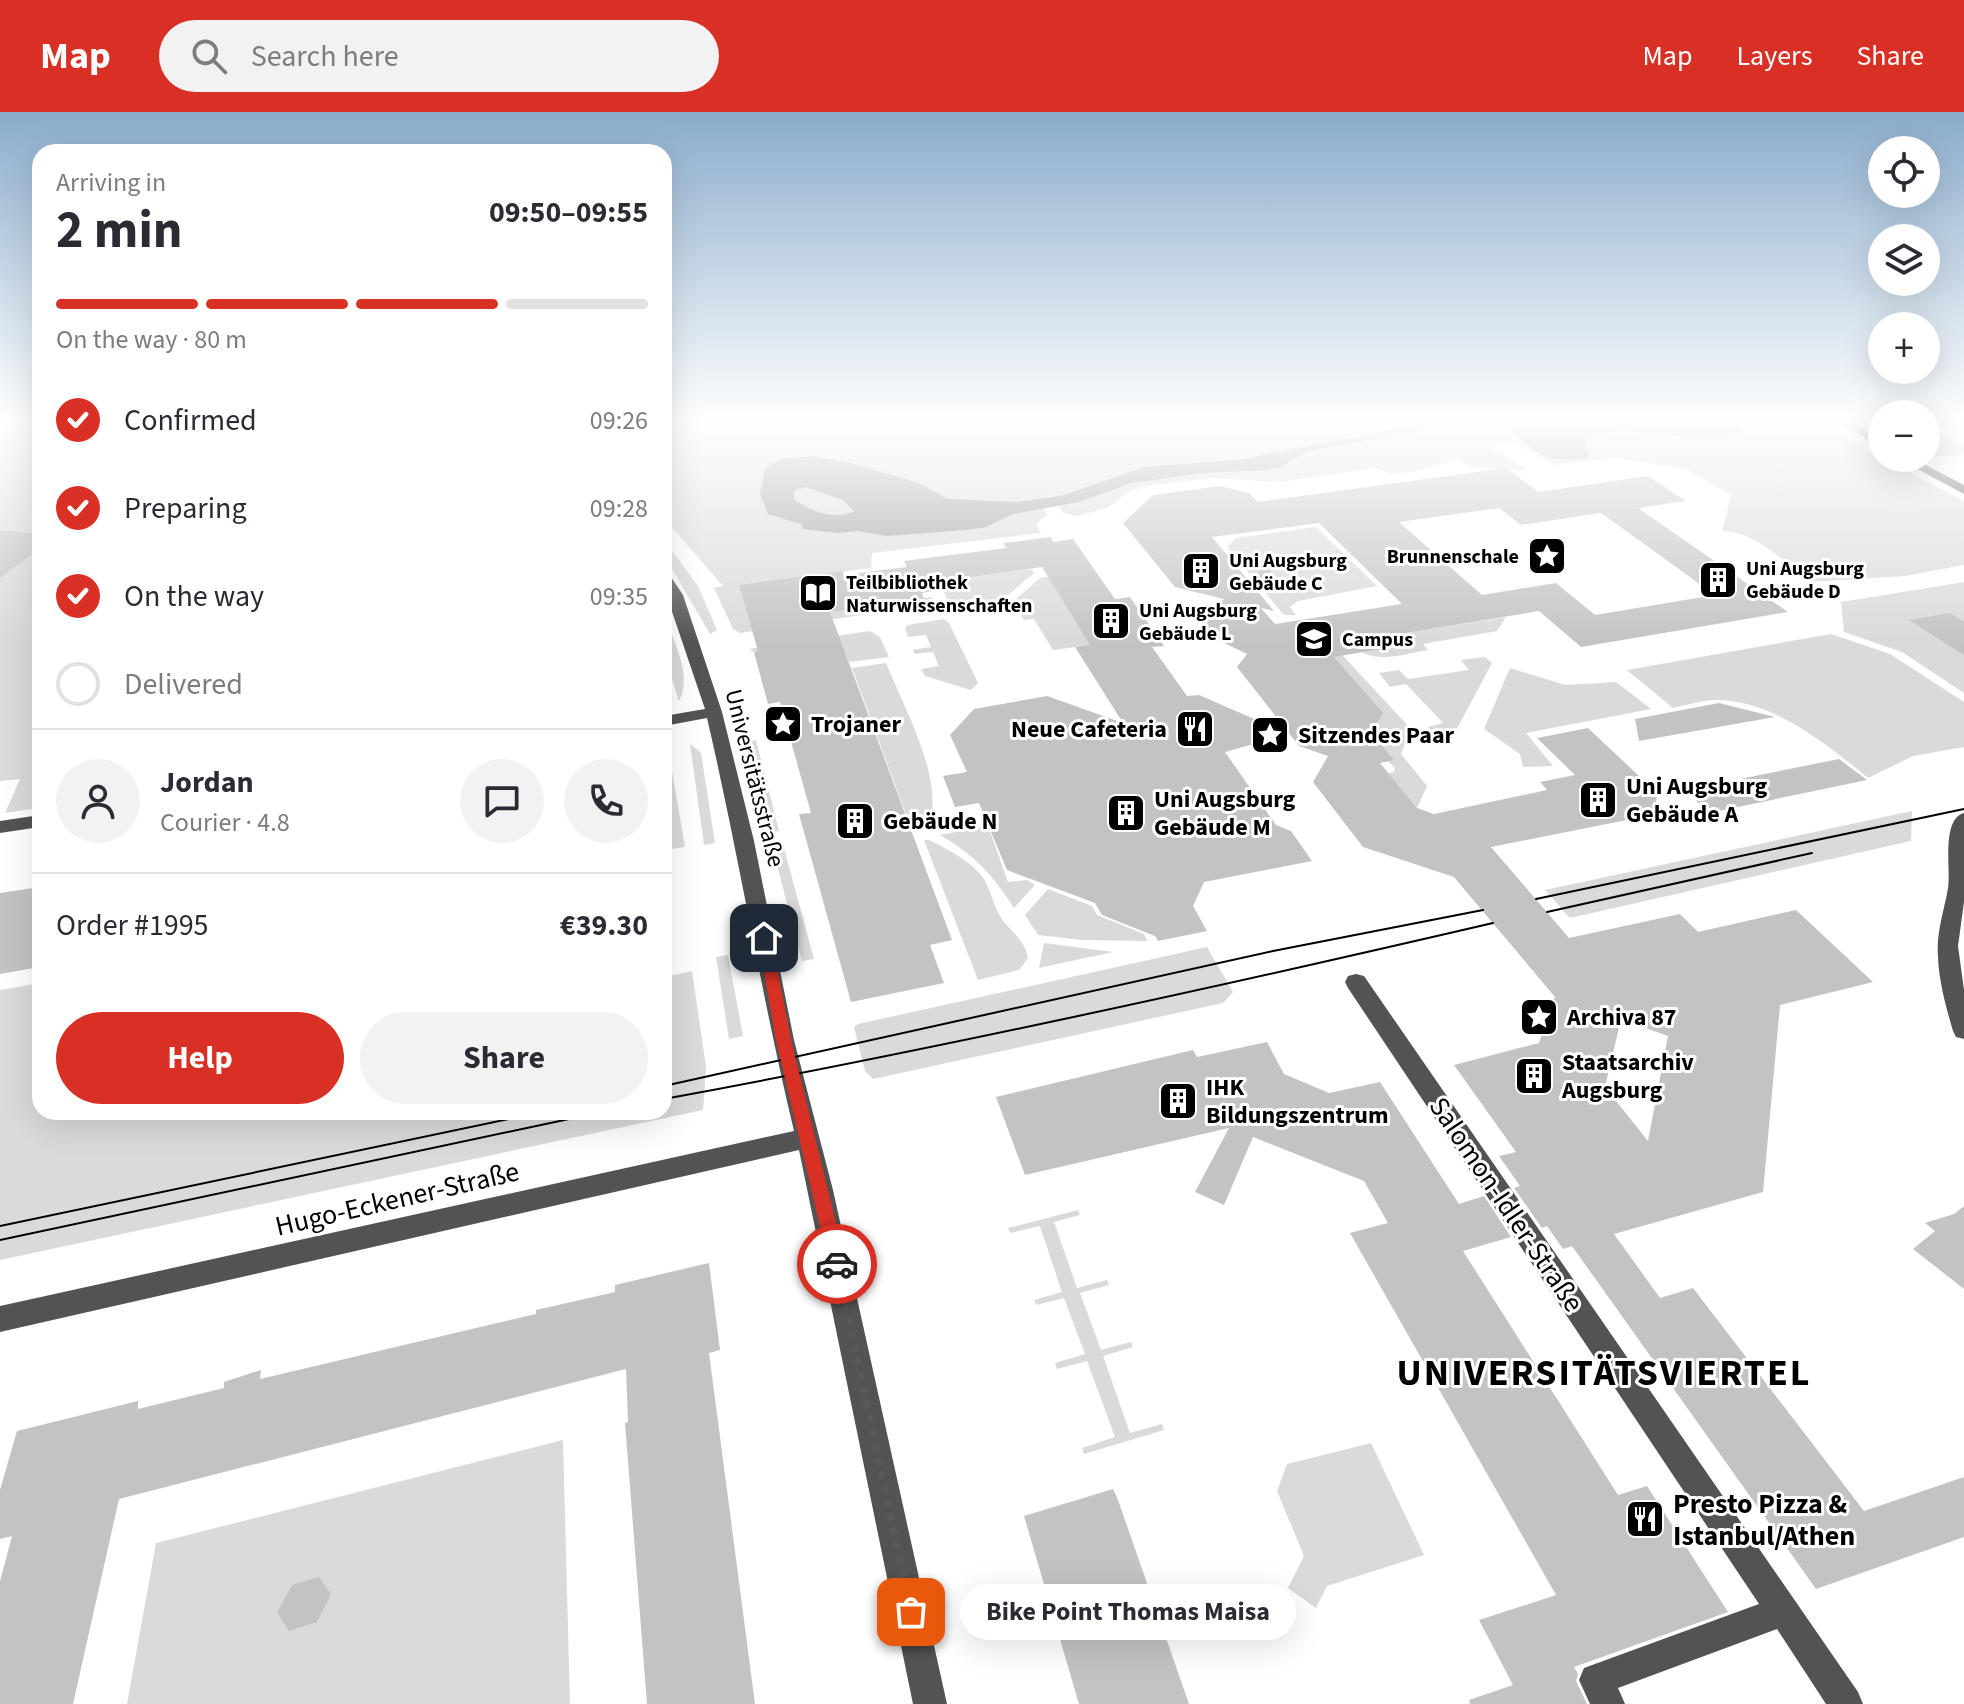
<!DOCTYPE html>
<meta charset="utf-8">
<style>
body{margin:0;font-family:"Source Sans 3",sans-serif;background:#f2f2f3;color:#2b2b33;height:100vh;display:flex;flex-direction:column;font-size:30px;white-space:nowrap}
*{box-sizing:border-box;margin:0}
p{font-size:26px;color:#7c7c81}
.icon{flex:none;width:44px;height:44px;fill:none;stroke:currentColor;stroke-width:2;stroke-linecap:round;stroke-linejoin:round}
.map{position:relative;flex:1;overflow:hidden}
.sheet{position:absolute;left:32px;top:32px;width:640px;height:976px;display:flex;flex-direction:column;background:#fff;border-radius:24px;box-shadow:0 8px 32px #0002}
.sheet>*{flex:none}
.buttons{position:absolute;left:1868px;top:24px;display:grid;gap:16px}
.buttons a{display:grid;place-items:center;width:72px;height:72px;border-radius:50%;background:#fff;box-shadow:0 8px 32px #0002;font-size:40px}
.pin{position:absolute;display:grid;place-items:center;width:68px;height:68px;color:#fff;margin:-34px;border-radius:16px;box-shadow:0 4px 12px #0006}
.courier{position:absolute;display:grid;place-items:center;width:80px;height:80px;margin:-40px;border:6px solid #d93025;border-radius:50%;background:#fff;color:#222;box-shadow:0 2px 10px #0007}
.bubble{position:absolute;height:56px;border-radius:28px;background:#fff;box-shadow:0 8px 32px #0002;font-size:26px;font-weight:700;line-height:56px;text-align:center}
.summary em{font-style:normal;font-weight:700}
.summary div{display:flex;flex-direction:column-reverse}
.summary{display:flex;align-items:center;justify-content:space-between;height:136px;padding:0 24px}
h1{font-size:52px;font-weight:700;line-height:60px}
.bar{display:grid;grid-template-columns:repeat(4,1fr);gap:12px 8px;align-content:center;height:96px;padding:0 24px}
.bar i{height:10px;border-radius:6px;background:#e1e1e2}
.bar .selected{background:#d93025}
.bar p{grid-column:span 4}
.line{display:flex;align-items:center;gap:20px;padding:0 24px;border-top:2px solid #e1e1e2}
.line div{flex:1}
.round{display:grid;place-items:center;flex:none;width:84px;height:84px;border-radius:42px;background:#f2f2f3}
ol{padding:0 24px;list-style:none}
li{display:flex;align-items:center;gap:24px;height:88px}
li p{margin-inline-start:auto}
li .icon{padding:8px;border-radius:50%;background:#d93025;color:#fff;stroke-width:4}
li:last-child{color:#7c7c81}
li i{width:44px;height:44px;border:4px solid #e1e1e2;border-radius:50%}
.action{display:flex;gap:16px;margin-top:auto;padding:16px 24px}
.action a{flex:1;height:92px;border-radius:48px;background:#d93025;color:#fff;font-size:32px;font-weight:700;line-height:92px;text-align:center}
.action a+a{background:#f2f2f3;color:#2b2b33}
header{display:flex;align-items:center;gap:48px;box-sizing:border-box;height:112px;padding:0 40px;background:#d93025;color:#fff}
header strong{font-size:38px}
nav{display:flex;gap:44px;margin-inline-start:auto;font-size:28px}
.search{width:560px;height:72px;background:#f2f2f3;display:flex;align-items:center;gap:20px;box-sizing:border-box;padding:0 28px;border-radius:44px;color:#7c7c81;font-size:30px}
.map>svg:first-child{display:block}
.green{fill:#dadada}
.water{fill:#a1a1a1;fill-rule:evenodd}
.building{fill:#c3c3c3;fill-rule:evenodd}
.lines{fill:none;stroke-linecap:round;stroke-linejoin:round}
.minor{fill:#535353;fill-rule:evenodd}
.tram{stroke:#000;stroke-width:2}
.route{fill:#d93025}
.done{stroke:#595959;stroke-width:8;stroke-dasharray:0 14.4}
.labels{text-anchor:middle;stroke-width:6;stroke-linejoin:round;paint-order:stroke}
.far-poi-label{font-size:20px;font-weight:bold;fill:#000;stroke:#fff;text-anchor:start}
.poi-label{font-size:24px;font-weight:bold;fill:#000;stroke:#fff;text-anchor:start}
.street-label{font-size:24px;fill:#000;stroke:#fff}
.near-street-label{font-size:28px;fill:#000;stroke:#fff}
.near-poi-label{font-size:28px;font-weight:bold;fill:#000;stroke:#fff;text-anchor:start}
.near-district-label{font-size:38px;font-weight:bold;letter-spacing:2px;fill:#000;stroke:#fff}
</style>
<header>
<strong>Map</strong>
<div class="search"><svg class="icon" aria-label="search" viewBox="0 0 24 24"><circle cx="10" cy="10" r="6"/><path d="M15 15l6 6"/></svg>Search here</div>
<nav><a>Map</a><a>Layers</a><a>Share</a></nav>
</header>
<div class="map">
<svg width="1964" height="1592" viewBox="0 0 1964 1592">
<rect width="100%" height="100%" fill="#fff"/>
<path class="green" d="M 0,310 L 40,310 L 40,696 L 5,701 L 20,667 L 0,669 Z
M 664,310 L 1825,310 L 1862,336 L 1964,389 L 1964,453 L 1905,464 L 1809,470 C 1787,450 1753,419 1722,419 L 1731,383 L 1686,357 L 1614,346 L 1553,353 L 1517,332 L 1487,333 L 1527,358 L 1469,355 L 1456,347 L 1418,359 L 1393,362 L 1376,356 L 1280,370 L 1212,366 L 1145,374 L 1127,381 L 1107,396 L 1077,404 L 1063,401 L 1054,383 L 1039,386 L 1047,403 L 1036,412 L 1041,421 L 872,441 L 871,456 L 739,473 L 750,511 L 932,485 L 935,492 L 740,521 L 733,517 L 714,476 L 723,474 L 664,406 Z
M 1926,316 L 1964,334 L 1964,343 L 1926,345 Z
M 1316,415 L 1377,474 L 1298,489 L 1290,495 L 1296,503 L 1284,503 L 1227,435 L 1236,426 Z
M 673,440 L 698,474 L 717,518 L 710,522 L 664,443 Z
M 1031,457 L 1034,461 C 1011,480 1001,493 971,497 L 966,488 L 949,491 L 939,470 Z
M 1053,464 L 1097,532 L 1053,538 L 1034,507 L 1024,508 L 1013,490 L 1040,466 Z
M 1964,470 L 1964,581 L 1902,540 L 1844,520 L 1841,490 Z
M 664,503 C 673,528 693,563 679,589 L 664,543 Z
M 1506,505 L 1497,519 L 1423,532 L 1428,538 C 1398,543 1372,554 1348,530 L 1376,526 L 1386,537 L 1398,534 L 1388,524 Z
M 944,507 L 949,511 L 978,571 L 971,578 L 925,564 L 921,557 L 939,554 L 933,540 L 915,542 L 913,538 L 931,535 L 926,523 L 908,525 L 905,517 L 907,513 Z
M 870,519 L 880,525 L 889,545 L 849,550 L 840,527 L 754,540 L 749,537 Z
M 1831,522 L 1890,542 L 1964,590 L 1964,635 L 1913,644 L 1868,666 C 1827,632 1772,588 1716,588 C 1702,588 1687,593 1673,596 L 1627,558 Z
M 1333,533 L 1411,617 L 1401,642 L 1427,674 L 1417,696 L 1388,661 L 1394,660 L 1395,656 L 1367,629 L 1382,601 L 1322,555 Z
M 1485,545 L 1492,551 L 1453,624 L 1433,620 L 1428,615 L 1443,611 L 1406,572 L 1390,575 L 1379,561 L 1399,558 L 1408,567 L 1469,558 L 1461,548 Z
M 886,551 C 903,593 945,668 929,712 L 911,716 L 852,556 Z
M 1510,556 L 1565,573 L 1616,570 L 1651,597 L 1526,621 L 1553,654 L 1523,655 L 1520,642 L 1484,617 Z
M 756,628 L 779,719 L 769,721 L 747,630 Z
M 690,632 L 701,641 L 715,731 L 704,733 Z
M 669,642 L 685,735 L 664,738 L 664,643 Z
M 1912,699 L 1911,729 L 1570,806 L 1545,778 Z
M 988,714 L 1008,770 L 1027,768 L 1035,773 L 1014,796 C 994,764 972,741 940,723 Z
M 924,728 L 929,728 C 948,738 974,750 985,769 C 991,780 994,794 1000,804 C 1010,820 1024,826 1028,846 L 1019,858 L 978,868 Z
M 782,729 L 814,847 L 802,849 L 771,730 Z
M 1048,777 L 1092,794 L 1097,803 L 1144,822 L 1147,829 L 1082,828 L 1038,823 L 1025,803 Z
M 1044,831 L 1113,840 L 1039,856 Z
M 1207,835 L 1233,880 L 1223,891 L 873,967 L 865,959 L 854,915 L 858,912 Z
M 728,843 L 743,924 L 729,927 L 716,845 Z
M 692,859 L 706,955 L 703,998 L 0,1148 L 0,878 L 40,871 L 40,1000 L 664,1000 L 664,865 Z
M 1078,1098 L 1080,1103 L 1054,1110 L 1077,1176 L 1107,1168 L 1109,1173 L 1080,1181 L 1101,1238 L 1131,1230 L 1133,1235 L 1103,1244 L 1130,1321 L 1162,1312 L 1164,1318 L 1084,1342 L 1082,1336 L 1115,1325 L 1087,1249 L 1057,1257 L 1055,1251 L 1085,1242 L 1064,1186 L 1036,1193 L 1034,1188 L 1062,1180 L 1040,1114 L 1010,1121 L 1008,1116 Z
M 563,1328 L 570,1592 L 127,1592 L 156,1431 Z
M 1371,1331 L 1424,1443 L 1327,1474 L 1316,1496 L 1288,1476 L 1304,1444 L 1277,1379 L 1287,1352 Z"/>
<path class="water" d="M 1410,310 L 1468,310 L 1305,340 L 1281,355 L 1268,358 L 1202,361 L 1132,371 L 1079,390 L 1013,402 L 986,415 L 965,418 L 887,424 L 858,419 L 838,421 L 803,417 L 801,412 L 768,402 L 760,382 L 765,357 L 781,347 L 814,344 L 854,352 L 918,371 L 948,387 L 1018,390 L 1064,383 L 1144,355 L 1237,348 L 1376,321 ZM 805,375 L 843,388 L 854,399 C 837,409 809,399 794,387 L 794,379 Z
M 1478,310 L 1747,310 L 1738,322 C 1690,336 1627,306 1588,326 L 1585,336 L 1591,345 C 1549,352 1540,346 1512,318 Z"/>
<path class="building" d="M 1506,356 L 1538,380 L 1648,364 L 1686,389 L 1638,396 L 1788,500 L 1581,535 L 1539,499 L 1388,524 L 1398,534 L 1334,545 L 1383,601 L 1371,621 L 1394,648 L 1380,651 L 1417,696 L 1434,702 L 1547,678 L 1540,670 L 1575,663 L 1537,626 L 1588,616 L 1658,682 L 1652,703 L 1491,735 L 1569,826 L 1680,802 L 1698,820 L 1796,798 L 1873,870 L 1780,893 L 1763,1080 L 1614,1122 L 1660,1186 L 1693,1176 L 1864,1399 L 1964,1365 L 1964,1425 L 1816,1477 L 1572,1134 L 1563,1137 L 1547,1114 L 1542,1116 L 1514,1076 L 1520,1074 L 1499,1044 L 1516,1040 L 1454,953 L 1539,931 L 1555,885 L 1454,765 L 1363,735 L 1313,670 L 1328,644 L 1299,634 L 1237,555 L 1247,542 L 1218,528 L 1201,507 L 1224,487 L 1175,475 L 1123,411 L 1153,383 L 1220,374 L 1249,381 L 1258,390 ZM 1499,396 L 1521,413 L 1601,401 L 1715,483 L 1595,503 L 1556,471 L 1482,483 L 1399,410 ZM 1319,411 L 1402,492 L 1275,512 L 1261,496 L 1274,499 L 1259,481 L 1279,444 L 1248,468 L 1212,425 ZM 1621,907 L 1668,924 L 1648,1029 L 1605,975 Z
M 0,418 L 40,422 L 40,436 L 0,466 Z
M 1051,425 L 1053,430 L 1073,427 L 1115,487 L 1130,485 L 1164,534 L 1152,535 L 1187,584 L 1199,583 L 1289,622 L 1225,640 L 1276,713 L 1291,719 L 1312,749 L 1204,770 L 1193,794 L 1207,819 L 1158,829 L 1155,824 L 1102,803 L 1095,791 L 1007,758 L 979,691 L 955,695 L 943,664 L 967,660 L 950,623 L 974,597 L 1047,584 L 1123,611 L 1075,535 L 1090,533 L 1042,455 L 930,471 L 934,479 L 922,481 L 924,487 L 830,500 L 952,828 L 930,833 L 944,871 L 851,890 L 799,702 L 811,701 L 780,590 L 768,592 L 754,540 L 758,539 L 739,473 L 842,459 L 844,463 L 907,455 L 904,449 L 1006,436 L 1003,431 Z
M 1950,501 L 1964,510 L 1964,543 L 1909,508 Z
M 1719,591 L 1775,605 L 1639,629 L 1635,607 Z
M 1839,647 L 1867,668 L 1709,701 L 1685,678 Z
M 40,775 L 40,855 L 0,862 L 0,781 Z
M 1267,930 L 1284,962 L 1329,981 L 1380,970 L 1459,1092 L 1484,1084 L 1511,1125 L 1463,1139 L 1618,1383 L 1647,1374 L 1728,1500 L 1574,1555 L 1578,1562 L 1576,1569 L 1587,1592 L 1470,1592 L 1469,1588 L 1513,1573 L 1479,1508 L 1556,1483 L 1350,1121 L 1388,1111 L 1364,1069 L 1253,1025 L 1224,1093 L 1195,1080 L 1229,1016 L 1025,1063 L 996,985 L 1193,938 L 1197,945 Z
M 1964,1094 L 1964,1177 L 1913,1137 L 1935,1119 L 1925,1111 L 1954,1102 Z
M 709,1151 L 720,1238 L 709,1241 L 755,1592 L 647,1592 L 625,1311 L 628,1310 L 626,1257 L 119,1387 L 73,1592 L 0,1592 L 0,1469 L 12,1424 L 0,1427 L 0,1378 L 17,1319 L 138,1289 L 138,1297 L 224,1276 L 224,1270 L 261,1258 L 260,1267 L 536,1202 L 536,1198 L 615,1180 L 615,1173 Z
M 1113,1377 L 1118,1388 L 1189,1592 L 1079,1592 L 1024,1404 Z
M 319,1465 L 331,1482 L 317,1510 L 289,1519 L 277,1500 L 292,1473 Z"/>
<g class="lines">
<path class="minor" d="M 1840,310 L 1855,310 L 1882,328 L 1882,337 Z
M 1897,346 L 1912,346 L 1964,373 L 1964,382 Z
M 664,461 L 669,462 L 683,483 L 722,600 L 754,729 L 794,928 L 833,1078 L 947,1592 L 913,1592 L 799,1038 L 0,1220 L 0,1194 L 794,1019 C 761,882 739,743 707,606 L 664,614 L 664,604 L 705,597 L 664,476 Z
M 1964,701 L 1964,790 L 1958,834 L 1964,878 L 1964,927 L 1956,925 L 1953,919 C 1946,895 1939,870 1938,845 C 1936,820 1944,800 1948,776 C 1951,758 1941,707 1964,701 Z
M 40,703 L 40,715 L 0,721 L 0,709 Z
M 1356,862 L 1364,864 L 1858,1580 L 1863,1592 L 1826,1592 L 1777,1517 L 1618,1576 L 1625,1592 L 1590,1592 L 1579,1568 L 1584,1556 L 1759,1492 L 1348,876 L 1345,870 L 1348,864 Z"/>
<path class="tram" d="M 1536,787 L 1964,697
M 1547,800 L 1812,741
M 664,974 L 1273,839 L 1483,798
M 664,987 C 942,936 1218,875 1493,811
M 0,1114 L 542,1000
M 0,1128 L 602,1000"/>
</g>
<linearGradient id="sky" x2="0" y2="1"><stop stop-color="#8baccc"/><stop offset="0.58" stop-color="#fff"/><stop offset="1" stop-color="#fff" stop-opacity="0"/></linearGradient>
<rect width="1964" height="533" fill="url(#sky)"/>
<path class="route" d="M 764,821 L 771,826 L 791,928 L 846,1152 L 837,1159 L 829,1152 L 776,928 L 758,826 Z"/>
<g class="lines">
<path class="done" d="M 837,1152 L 911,1500"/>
</g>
<defs>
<g id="sight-square" transform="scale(2)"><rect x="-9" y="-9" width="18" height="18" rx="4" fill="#000" stroke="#fff"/><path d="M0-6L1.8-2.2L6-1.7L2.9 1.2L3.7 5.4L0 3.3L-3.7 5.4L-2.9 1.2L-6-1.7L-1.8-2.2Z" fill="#fff"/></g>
<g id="building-square" transform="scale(2)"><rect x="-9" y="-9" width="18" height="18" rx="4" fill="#000" stroke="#fff"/><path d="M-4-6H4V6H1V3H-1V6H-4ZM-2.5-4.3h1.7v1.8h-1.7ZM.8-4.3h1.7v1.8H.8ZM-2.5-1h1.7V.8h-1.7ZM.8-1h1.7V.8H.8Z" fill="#fff"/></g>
<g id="library-square" transform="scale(2)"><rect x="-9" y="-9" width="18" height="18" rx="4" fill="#000" stroke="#fff"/><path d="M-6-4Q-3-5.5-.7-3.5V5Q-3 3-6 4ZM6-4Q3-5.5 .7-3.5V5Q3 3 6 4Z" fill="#fff"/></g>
<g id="university-square" transform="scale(2)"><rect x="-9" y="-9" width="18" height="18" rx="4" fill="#000" stroke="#fff"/><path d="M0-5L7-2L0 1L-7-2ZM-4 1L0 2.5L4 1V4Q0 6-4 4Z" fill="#fff"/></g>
<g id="restaurant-square" transform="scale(2)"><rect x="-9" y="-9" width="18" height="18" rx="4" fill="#000" stroke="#fff"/><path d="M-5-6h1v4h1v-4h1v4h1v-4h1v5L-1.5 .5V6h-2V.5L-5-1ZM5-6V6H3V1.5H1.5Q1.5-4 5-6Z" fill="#fff"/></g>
</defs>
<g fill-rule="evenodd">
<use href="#sight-square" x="1547" y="444"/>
<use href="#building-square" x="1201" y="459"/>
<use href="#building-square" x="1718" y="468"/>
<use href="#library-square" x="818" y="481"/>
<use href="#building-square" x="1111" y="509"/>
<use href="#university-square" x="1314" y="527"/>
<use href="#sight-square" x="783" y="612"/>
<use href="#restaurant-square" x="1195" y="617"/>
<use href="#sight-square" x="1270" y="623"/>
<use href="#building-square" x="1598" y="688"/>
<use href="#building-square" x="1126" y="701"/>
<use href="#building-square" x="855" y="709"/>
<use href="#sight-square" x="1539" y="905"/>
<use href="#building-square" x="1534" y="964"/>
<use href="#building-square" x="1178" y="989"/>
<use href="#restaurant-square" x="1645" y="1407"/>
</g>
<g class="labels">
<g class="far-poi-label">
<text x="1519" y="451" text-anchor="end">Brunnenschale</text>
<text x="1229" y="455">Uni Augsburg<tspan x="1229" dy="23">Gebäude C</tspan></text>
<text x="1746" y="463">Uni Augsburg<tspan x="1746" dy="23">Gebäude D</tspan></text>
<text x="846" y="477">Teilbibliothek<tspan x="846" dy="23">Naturwissenschaften</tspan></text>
<text x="1139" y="505">Uni Augsburg<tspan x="1139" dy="23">Gebäude L</tspan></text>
<text x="1342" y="534">Campus</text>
</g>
<g class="poi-label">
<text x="811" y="620">Trojaner</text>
<text x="1167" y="625" text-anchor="end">Neue Cafeteria</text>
<text x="1298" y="631">Sitzendes Paar</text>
<text x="1626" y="682">Uni Augsburg<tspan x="1626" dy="28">Gebäude A</tspan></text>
<text x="1154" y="695">Uni Augsburg<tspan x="1154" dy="28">Gebäude M</tspan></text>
<text x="883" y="717">Gebäude N</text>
<text x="1567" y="913">Archiva 87</text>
<text x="1562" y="958">Staatsarchiv<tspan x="1562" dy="28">Augsburg</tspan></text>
<text x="1206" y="983">IHK<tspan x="1206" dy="28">Bildungszentrum</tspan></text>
</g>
<g class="street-label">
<text transform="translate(755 666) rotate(76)" y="8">Universitätsstraße</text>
</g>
<g class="near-street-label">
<text transform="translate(397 1086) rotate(-13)" y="10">Hugo-Eckener-Straße</text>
<text transform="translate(1507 1092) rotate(56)" y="10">Salomon-Idler-Straße</text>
</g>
<g class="near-poi-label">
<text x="1673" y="1401">Presto Pizza &amp;<tspan x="1673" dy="32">Istanbul/Athen</tspan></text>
</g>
<g class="near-district-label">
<text x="1604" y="1273">UNIVERSITÄTSVIERTEL</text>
</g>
</g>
</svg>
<div class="buttons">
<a><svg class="icon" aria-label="locate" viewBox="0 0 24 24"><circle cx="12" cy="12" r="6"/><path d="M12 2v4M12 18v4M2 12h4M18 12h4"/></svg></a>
<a><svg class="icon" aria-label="layers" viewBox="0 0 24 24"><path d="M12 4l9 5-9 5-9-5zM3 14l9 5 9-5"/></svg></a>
<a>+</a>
<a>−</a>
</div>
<div class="pin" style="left:911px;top:1500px;background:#ea580c"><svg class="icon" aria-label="bag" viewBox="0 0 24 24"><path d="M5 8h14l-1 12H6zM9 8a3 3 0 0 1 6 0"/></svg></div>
<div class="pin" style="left:764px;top:826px;background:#1f2937"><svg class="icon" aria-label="home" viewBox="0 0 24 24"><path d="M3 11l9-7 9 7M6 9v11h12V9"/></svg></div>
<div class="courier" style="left:837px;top:1152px"><svg class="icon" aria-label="car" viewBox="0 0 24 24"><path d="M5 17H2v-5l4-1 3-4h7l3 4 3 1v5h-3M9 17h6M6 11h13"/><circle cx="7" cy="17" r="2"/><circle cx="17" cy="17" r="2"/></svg></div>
<div class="bubble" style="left:960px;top:1472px;width:336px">Bike Point Thomas Maisa</div>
<section class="sheet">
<div class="summary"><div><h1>2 min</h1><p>Arriving in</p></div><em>09:50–09:55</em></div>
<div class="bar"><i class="selected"></i><i class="selected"></i><i class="selected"></i><i></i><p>On the way · 80 m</p></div>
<ol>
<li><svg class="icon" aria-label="check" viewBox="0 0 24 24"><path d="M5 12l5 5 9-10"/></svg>Confirmed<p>09:26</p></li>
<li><svg class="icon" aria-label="check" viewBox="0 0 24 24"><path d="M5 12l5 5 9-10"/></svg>Preparing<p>09:28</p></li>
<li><svg class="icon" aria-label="check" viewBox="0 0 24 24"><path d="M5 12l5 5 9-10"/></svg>On the way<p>09:35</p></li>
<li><i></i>Delivered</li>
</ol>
<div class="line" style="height:144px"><a class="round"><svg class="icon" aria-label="person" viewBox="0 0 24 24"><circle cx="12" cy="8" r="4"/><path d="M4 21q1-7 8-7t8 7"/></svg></a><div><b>Jordan</b><p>Courier · 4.8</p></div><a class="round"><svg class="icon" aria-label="chat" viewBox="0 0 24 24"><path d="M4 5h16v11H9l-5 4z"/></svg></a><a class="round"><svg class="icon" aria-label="phone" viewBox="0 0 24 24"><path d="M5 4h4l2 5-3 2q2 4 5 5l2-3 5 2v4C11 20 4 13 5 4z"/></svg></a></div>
<div class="line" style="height:104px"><div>Order #1995</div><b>€39.30</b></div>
<div class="action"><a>Help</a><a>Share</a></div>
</section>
</div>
